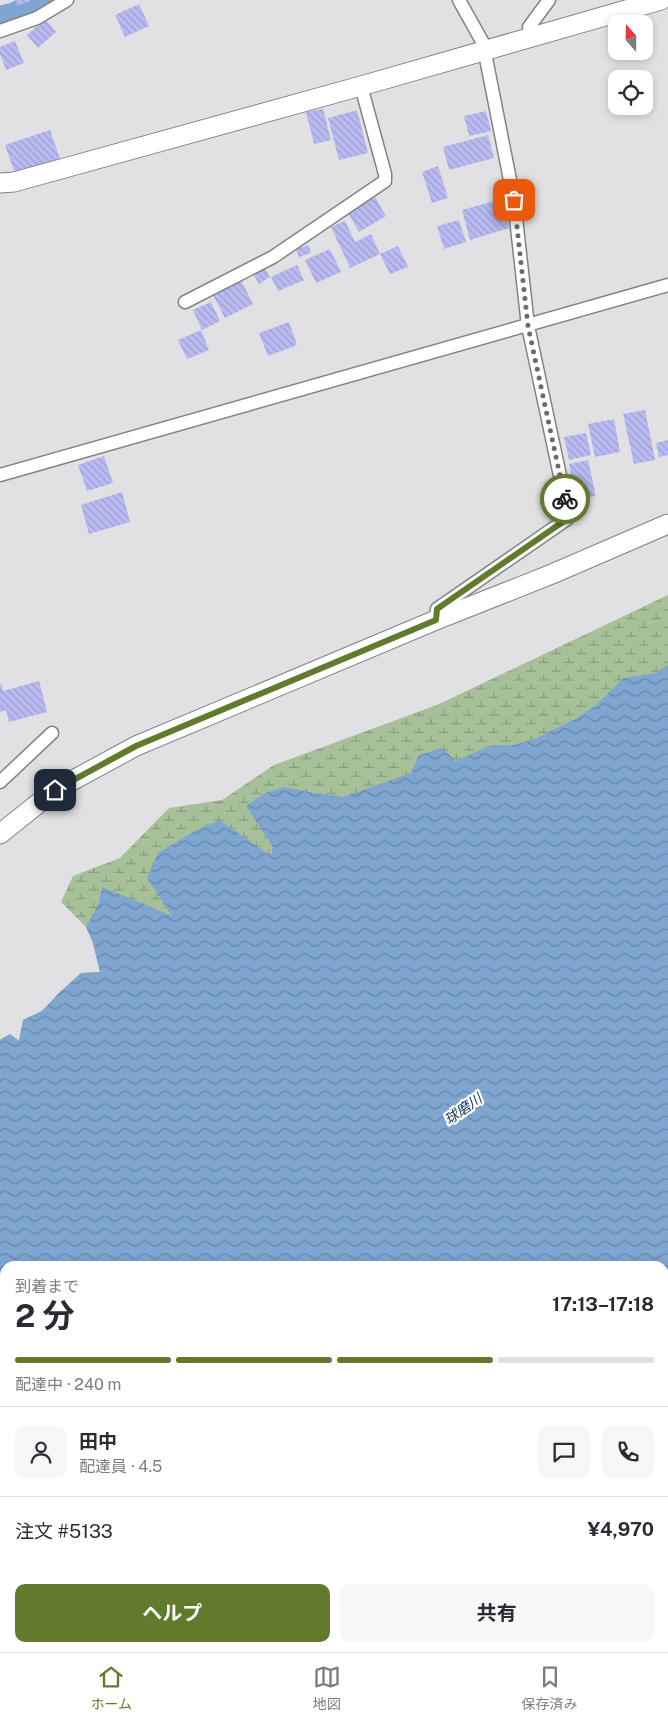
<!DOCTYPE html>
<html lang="ja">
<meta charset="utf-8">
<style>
body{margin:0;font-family:"Public Sans","Noto Sans JP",sans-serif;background:#f7f7f7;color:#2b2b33;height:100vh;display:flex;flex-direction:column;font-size:19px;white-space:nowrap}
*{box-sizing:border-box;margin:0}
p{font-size:16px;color:#7c7c81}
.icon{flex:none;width:28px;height:28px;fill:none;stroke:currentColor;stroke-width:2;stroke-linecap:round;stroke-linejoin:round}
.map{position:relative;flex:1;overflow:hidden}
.details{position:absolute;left:0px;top:1261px;width:669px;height:391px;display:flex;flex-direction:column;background:#fff;border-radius:15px 15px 0 0;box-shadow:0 2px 8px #0003}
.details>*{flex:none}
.needle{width:32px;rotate:340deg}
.controls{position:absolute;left:608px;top:15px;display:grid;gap:10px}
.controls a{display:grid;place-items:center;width:45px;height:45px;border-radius:10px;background:#fff;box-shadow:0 2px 8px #0003;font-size:25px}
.pin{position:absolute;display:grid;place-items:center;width:42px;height:42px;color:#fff;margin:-21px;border-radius:10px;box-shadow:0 2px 8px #0006}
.courier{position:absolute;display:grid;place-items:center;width:50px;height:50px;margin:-25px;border:4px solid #627a2c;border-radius:50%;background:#fff;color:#222;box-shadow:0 1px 6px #0007}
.headline em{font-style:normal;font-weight:700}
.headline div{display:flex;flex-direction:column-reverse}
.headline{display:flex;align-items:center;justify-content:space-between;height:85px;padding:0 15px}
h1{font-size:32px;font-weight:700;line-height:38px}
.bar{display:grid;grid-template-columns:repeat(4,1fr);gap:8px 5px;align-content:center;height:60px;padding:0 15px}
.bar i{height:6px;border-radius:4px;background:#e1e1e2}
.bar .on{background:#627a2c}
.bar p{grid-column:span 4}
.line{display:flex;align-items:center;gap:12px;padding:0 15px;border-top:1px solid #e1e1e2}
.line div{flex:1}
.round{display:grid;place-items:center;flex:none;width:52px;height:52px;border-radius:10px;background:#f7f7f7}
.primary-button{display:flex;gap:10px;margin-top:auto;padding:10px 15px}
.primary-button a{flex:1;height:58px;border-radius:10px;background:#627a2c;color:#fff;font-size:20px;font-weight:700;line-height:58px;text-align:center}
.primary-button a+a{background:#f7f7f7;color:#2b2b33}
.tab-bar{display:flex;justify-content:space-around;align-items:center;height:70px;border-top:1px solid #e1e1e2;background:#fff;font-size:14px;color:#7c7c81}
.tab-bar a{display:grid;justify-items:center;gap:2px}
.tab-bar .on{color:#627a2c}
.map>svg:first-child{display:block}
.wetland{fill:url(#wetland-marsh)}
.water{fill:url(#water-waves)}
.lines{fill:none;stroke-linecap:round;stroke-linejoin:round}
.river{stroke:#7fa5d1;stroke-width:30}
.building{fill:url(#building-back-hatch)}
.lane-casing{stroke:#828385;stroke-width:9}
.street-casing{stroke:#828385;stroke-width:15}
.secondary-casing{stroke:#828385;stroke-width:21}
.lane{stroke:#fff;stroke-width:6}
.street{stroke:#fff;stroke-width:12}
.secondary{stroke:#fff;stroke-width:19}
.done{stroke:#6b6b6e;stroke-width:5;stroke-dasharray:0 9}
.route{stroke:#627a2c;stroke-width:6}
.labels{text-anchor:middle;stroke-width:4.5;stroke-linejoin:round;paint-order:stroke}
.water-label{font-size:14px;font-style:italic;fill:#09325b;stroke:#fff}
</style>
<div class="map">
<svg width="668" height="1652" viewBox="0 0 668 1652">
<defs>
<pattern id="wetland-marsh" width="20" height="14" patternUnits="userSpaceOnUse" patternTransform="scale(1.25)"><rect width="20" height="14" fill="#a6c099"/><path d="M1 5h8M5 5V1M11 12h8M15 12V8" fill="none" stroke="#879c7d"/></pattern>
<pattern id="water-waves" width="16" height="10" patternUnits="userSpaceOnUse" patternTransform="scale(1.25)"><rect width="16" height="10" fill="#7fa5d1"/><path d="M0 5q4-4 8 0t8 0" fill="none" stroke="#6887aa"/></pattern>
<pattern id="building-back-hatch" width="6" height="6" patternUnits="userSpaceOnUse" patternTransform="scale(1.25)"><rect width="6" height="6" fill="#b8baf1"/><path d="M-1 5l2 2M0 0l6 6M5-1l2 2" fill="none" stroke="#9ea0cf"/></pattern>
</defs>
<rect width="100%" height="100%" fill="#e1e1e4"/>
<path class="wetland" d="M 668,595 L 668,853 L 170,1161 L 0,1040 L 10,1034 L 19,1041 L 23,1020 L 42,1011 L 59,993 L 81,973 L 100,972 L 93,943 L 86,927 L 61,902 L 73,876 L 120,858 L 169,808 L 222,800 L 274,765 L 437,705 Z
M 194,1648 L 473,1648 L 470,1652 L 190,1652 Z
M 591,1648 L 628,1648 L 631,1652 L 588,1652 Z"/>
<path class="water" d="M 668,665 L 668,1330 L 664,1331 L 664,1266 L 5,1266 L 5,1648 L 321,1648 L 327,1652 L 0,1652 L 0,1040 L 10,1034 L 19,1041 L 23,1020 L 42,1011 L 59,993 L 81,973 L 100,972 L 93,943 L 86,927 L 99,903 L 102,887 L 172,916 L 147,878 L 158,853 L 193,832 L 220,820 L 271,856 L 273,847 L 246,806 L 265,793 L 284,787 L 314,793 L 343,797 L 411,773 L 419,755 L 442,748 L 456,761 L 489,746 L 513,745 L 535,739 L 577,718 L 596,705 L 624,678 L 656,673 Z"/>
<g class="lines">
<path class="river" d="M 0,21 L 16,17 L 48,0"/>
</g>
<path class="building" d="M 15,0 L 33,0 L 17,6 Z
M 139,4 L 149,26 L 125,37 L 115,15 Z
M 45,19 L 56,32 L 38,48 L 27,35 Z
M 15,41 L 24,63 L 6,70 L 0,54 L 0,47 Z
M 323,109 L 331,140 L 314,144 L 306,112 Z
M 357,110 L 368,153 L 339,160 L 328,118 Z
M 486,111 L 491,131 L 469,136 L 464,116 Z
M 50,130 L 60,159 L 15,174 L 5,145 Z
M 488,135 L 494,158 L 449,170 L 443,147 Z
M 438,166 L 448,198 L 432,203 L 422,172 Z
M 375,197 L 386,216 L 359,232 L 348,213 Z
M 501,199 L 509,228 L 470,240 L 462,210 Z
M 459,220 L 466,242 L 444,249 L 437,226 Z
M 345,221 L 355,242 L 371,234 L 380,254 L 350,268 L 331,227 Z
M 308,245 L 311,253 L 299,257 L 296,249 Z
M 398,246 L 408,267 L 390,274 L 380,254 Z
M 330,249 L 341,272 L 316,283 L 305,260 Z
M 263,265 L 270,277 L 259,284 L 252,272 Z
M 297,265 L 304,280 L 278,291 L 271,277 Z
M 241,280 L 253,304 L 225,318 L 213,295 Z
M 211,302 L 220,321 L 202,330 L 193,310 Z
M 289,322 L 297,345 L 268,356 L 259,333 Z
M 201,330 L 209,350 L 187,359 L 178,340 Z
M 645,410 L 655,460 L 634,464 L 623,414 Z
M 614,419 L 620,452 L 595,457 L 588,424 Z
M 586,433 L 591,455 L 569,460 L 564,437 Z
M 668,440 L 668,455 L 659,457 L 656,443 Z
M 104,456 L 113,483 L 87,491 L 78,465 Z
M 588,460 L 596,496 L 576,500 L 569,464 Z
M 122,492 L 130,522 L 89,534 L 81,505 Z
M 39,681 L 47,712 L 9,722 L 6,710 L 0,712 L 0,685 L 2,684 L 3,691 Z"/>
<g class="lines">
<g class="lane-casing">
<path id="lane" d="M 664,1512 L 668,1508
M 547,1652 L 550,1648"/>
</g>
<g class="street-casing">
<path id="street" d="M 0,31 L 37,18 L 67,0
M 530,37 L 529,27 L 549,0
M 185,302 L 273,257 L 385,181 L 385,174 L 361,86
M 0,475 L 668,285
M 436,620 L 437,609 L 567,519 L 568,513 L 528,326 L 514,200 L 483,43 L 459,0
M 0,782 L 52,733
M 664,1478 L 668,1474
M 521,1652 L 524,1648"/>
</g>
<g class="secondary-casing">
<path id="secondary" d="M 0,183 L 14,182 L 361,86 L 661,0
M 0,834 L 55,790 L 136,746 L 436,620 L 552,574 L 668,524"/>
</g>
<use href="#lane" class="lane"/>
<use href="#street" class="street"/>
<use href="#secondary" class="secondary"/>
</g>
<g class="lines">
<path class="done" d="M 514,200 L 528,326 L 565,499"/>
<path class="route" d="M 55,790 L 136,746 L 436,620 L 437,609 L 567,519 L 568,513 L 565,499"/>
</g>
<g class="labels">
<g class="water-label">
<text transform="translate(463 1109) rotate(-35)" y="5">球磨川</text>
</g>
</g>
</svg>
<div class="controls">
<a><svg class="needle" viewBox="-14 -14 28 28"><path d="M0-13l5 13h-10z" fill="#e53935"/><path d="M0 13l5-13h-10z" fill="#7c7c81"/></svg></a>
<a><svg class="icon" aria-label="locate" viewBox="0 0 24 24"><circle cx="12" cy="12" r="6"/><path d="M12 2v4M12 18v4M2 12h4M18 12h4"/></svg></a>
</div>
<div class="pin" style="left:514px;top:200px;background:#ea580c"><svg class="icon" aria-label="bag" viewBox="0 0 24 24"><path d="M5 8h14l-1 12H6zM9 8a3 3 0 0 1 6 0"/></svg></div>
<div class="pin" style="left:55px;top:790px;background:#1f2937"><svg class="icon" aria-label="home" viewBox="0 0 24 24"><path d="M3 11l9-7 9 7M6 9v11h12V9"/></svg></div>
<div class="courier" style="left:565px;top:499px"><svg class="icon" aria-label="bike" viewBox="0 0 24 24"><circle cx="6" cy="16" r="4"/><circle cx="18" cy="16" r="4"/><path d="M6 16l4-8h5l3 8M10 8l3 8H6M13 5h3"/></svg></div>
<section class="details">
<div class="headline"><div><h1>2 分</h1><p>到着まで</p></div><em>17:13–17:18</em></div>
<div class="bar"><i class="on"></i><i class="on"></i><i class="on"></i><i></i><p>配達中 · 240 m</p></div>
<div class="line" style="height:90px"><a class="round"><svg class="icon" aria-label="person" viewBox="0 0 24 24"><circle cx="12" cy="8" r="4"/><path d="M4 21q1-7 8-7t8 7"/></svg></a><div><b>田中</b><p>配達員 · 4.5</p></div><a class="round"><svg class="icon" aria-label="chat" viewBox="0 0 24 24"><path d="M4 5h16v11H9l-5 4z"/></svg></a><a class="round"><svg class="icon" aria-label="phone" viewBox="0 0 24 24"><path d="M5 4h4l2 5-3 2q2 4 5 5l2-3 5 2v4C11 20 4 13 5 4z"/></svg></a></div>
<div class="line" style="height:65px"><div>注文 #5133</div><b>¥4,970</b></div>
<div class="primary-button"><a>ヘルプ</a><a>共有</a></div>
</section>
</div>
<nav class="tab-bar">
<a class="on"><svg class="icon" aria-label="home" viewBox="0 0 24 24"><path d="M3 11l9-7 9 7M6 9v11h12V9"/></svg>ホーム</a>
<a><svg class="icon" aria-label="map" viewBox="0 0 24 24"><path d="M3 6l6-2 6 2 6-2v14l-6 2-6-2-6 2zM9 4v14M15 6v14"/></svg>地図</a>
<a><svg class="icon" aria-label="saved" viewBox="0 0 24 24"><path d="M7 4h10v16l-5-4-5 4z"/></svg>保存済み</a>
</nav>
